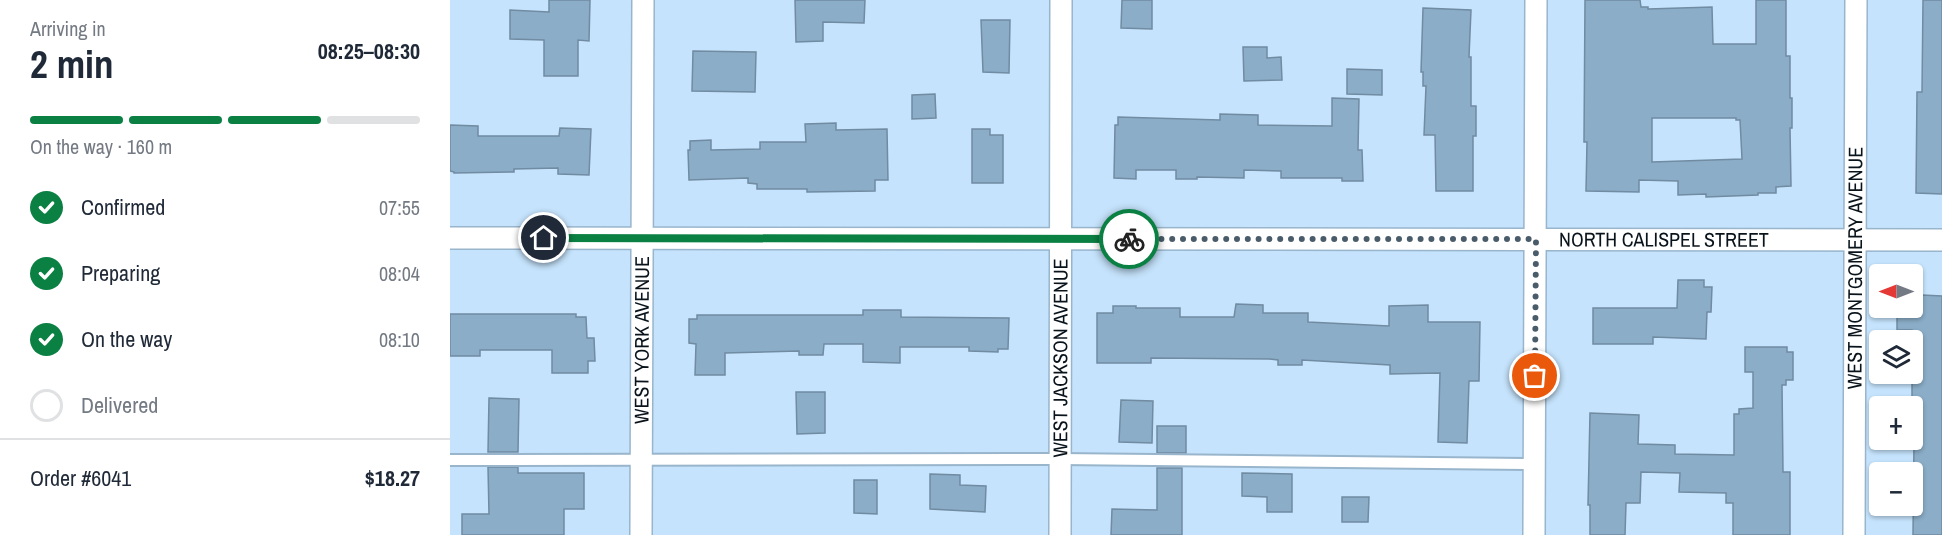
<!DOCTYPE html>
<meta charset="utf-8">
<style>
body{margin:0;font-family:"Archivo Narrow",sans-serif;background:#f2f2f3;color:#1f2937;height:100vh;display:flex;flex-direction:column;font-size:22px;white-space:nowrap}
*{box-sizing:border-box;margin:0}
p{font-size:20px;color:#747a83}
.icon{flex:none;width:33px;height:33px;fill:none;stroke:currentColor;stroke-width:2;stroke-linecap:round;stroke-linejoin:round}
.map{position:relative;flex:1;overflow:hidden}
.panel{display:flex;flex-direction:column;background:#fff;width:450px}
.panel>*{flex:none}
.needle{width:39px;rotate:270deg}
.fabs{position:absolute;left:1419px;top:264px;display:grid;gap:12px}
.fabs a{display:grid;place-items:center;width:54px;height:54px;border-radius:6px;background:#fff;box-shadow:0 2px 4px #0004;font-size:30px}
.pin{position:absolute;display:grid;place-items:center;width:51px;height:51px;color:#fff;margin:-26px;border:3px solid #fff;border-radius:50%;box-shadow:0 2px 6px #0007}
.courier{position:absolute;display:grid;place-items:center;width:60px;height:60px;margin:-30px;border:4px solid #0b8043;border-radius:50%;background:#fff;color:#222;box-shadow:0 2px 8px #0007}
.overview em{font-style:normal;font-weight:800}
.overview div{display:flex;flex-direction:column-reverse}
.overview{display:flex;align-items:center;justify-content:space-between;height:102px;padding:0 30px}
h1{font-size:39px;font-weight:800;line-height:45px}
.bar{display:grid;grid-template-columns:repeat(4,1fr);gap:9px 6px;align-content:center;height:72px;padding:0 30px}
.bar i{height:8px;border-radius:4px;background:#e0e1e3}
.bar .on{background:#0b8043}
.bar p{grid-column:span 4}
.line{display:flex;align-items:center;gap:15px;padding:0 30px;border-top:2px solid #e0e1e3}
.line div{flex:1}
ol{padding:0 30px;list-style:none}
li{display:flex;align-items:center;gap:18px;height:66px}
li p{margin-inline-start:auto}
li .icon{padding:6px;border-radius:50%;background:#0b8043;color:#fff;stroke-width:4}
li:last-child{color:#747a83}
li i{width:33px;height:33px;border:3px solid #e0e1e3;border-radius:50%}
main{display:flex;flex:1;min-height:0}
.map>svg:first-child{display:block}
.building{fill:#8badc7;stroke:#708ba2;stroke-width:1.5;fill-rule:evenodd}
.lines{fill:none;stroke-linecap:round;stroke-linejoin:round}
.service-casing{stroke:#98b5cc;stroke-width:14}
.minor-casing{stroke:#98b5cc;stroke-width:24}
.service{stroke:#fff;stroke-width:10}
.minor{stroke:#fff;stroke-width:21}
.done{stroke:#4a5c6a;stroke-width:6;stroke-dasharray:0 10.8}
.route{stroke:#0b8043;stroke-width:8}
.labels{text-anchor:middle;stroke-width:5;stroke-linejoin:round;paint-order:stroke}
.street-label{font-size:20px;fill:#08131b;stroke:#dceefd}
</style>
<main>
<section class="panel">
<div class="overview"><div><h1>2 min</h1><p>Arriving in</p></div><em>08:25–08:30</em></div>
<div class="bar"><i class="on"></i><i class="on"></i><i class="on"></i><i></i><p>On the way · 160 m</p></div>
<ol>
<li><svg class="icon" aria-label="check" viewBox="0 0 24 24"><path d="M5 12l5 5 9-10"/></svg>Confirmed<p>07:55</p></li>
<li><svg class="icon" aria-label="check" viewBox="0 0 24 24"><path d="M5 12l5 5 9-10"/></svg>Preparing<p>08:04</p></li>
<li><svg class="icon" aria-label="check" viewBox="0 0 24 24"><path d="M5 12l5 5 9-10"/></svg>On the way<p>08:10</p></li>
<li><i></i>Delivered</li>
</ol>
<div class="line" style="height:78px"><div>Order #6041</div><b>$18.27</b></div>
</section>
<div class="map">
<svg width="1492" height="535" viewBox="0 0 1492 535">
<rect width="100%" height="100%" fill="#c5e3fc"/>
<path class="building" d="M 99,0 L 140,0 L 139,41 L 128,40 L 128,76 L 94,76 L 94,40 L 60,39 L 60,10 L 99,12 Z
M 345,0 L 415,0 L 414,23 L 373,22 L 373,41 L 346,42 Z
M 672,0 L 702,0 L 702,29 L 671,28 Z
M 1135,0 L 1190,0 L 1191,7 L 1198,7 L 1198,9 L 1262,7 L 1263,44 L 1306,44 L 1306,0 L 1336,0 L 1336,56 L 1340,56 L 1340,98 L 1342,98 L 1342,128 L 1340,128 L 1341,186 L 1326,187 L 1326,193 L 1308,193 L 1308,195 L 1256,197 L 1256,194 L 1228,195 L 1228,181 L 1189,180 L 1189,192 L 1136,191 L 1137,142 L 1134,142 ZM 1202,118 L 1286,118 L 1286,120 L 1290,120 L 1292,159 L 1202,162 Z
M 1473,0 L 1492,0 L 1492,194 L 1466,193 L 1467,92 L 1472,92 Z
M 973,8 L 1021,10 L 1019,57 L 1021,57 L 1021,106 L 1026,106 L 1026,136 L 1023,136 L 1023,191 L 986,191 L 985,135 L 974,135 L 976,86 L 973,86 L 973,72 L 971,72 Z
M 531,20 L 560,20 L 559,73 L 533,72 Z
M 793,47 L 817,47 L 817,58 L 831,57 L 832,80 L 794,81 Z
M 243,51 L 306,52 L 305,92 L 242,91 Z
M 897,69 L 932,70 L 932,95 L 897,94 Z
M 485,94 L 486,118 L 462,119 L 462,95 Z
M 882,98 L 909,99 L 908,150 L 912,150 L 913,181 L 892,181 L 892,178 L 831,178 L 831,171 L 794,170 L 794,178 L 747,177 L 747,179 L 726,179 L 726,170 L 686,170 L 686,179 L 664,178 L 665,125 L 668,125 L 668,117 L 770,120 L 770,114 L 808,115 L 808,125 L 882,126 Z
M 386,123 L 386,130 L 437,129 L 438,180 L 425,180 L 425,191 L 357,192 L 357,189 L 307,189 L 307,184 L 298,183 L 298,178 L 239,180 L 238,150 L 240,150 L 240,141 L 261,140 L 261,150 L 310,149 L 310,142 L 356,142 L 355,124 Z
M 0,125 L 28,126 L 28,136 L 109,136 L 110,128 L 141,129 L 139,175 L 108,174 L 108,168 L 64,169 L 64,172 L 4,173 L 4,172 L 0,171 Z
M 522,129 L 540,129 L 540,135 L 553,135 L 553,183 L 522,183 Z
M 1228,280 L 1254,280 L 1254,287 L 1262,287 L 1261,312 L 1257,312 L 1256,339 L 1203,337 L 1203,344 L 1143,344 L 1143,308 L 1227,308 Z
M 1472,295 L 1492,296 L 1492,535 L 1463,535 L 1464,442 L 1462,442 L 1462,330 L 1447,330 L 1447,308 L 1462,308 L 1462,299 L 1470,299 Z
M 786,304 L 813,305 L 813,313 L 858,313 L 858,322 L 939,326 L 939,306 L 978,305 L 978,322 L 1030,322 L 1029,381 L 1019,381 L 1017,443 L 988,442 L 990,373 L 940,374 L 940,365 L 852,360 L 852,365 L 828,365 L 828,360 L 819,359 L 701,358 L 701,363 L 647,363 L 647,313 L 663,313 L 663,306 L 686,306 L 686,308 L 730,308 L 730,317 L 784,317 Z
M 413,310 L 451,310 L 451,317 L 559,318 L 558,349 L 548,349 L 548,352 L 519,351 L 519,347 L 450,347 L 450,363 L 413,362 L 413,344 L 374,344 L 373,355 L 349,355 L 349,351 L 275,353 L 275,375 L 245,375 L 246,344 L 239,343 L 239,319 L 247,319 L 247,315 L 413,315 Z
M 0,314 L 126,314 L 126,317 L 136,317 L 137,338 L 144,338 L 145,361 L 138,361 L 138,373 L 102,373 L 102,350 L 30,350 L 30,356 L 0,356 Z
M 1295,347 L 1337,347 L 1337,352 L 1343,352 L 1343,380 L 1336,380 L 1336,385 L 1332,385 L 1333,472 L 1340,472 L 1340,535 L 1283,535 L 1283,503 L 1276,503 L 1276,493 L 1229,492 L 1230,473 L 1191,472 L 1190,503 L 1176,503 L 1175,535 L 1140,535 L 1140,505 L 1138,505 L 1140,413 L 1189,415 L 1188,444 L 1225,445 L 1225,454 L 1284,455 L 1284,414 L 1289,414 L 1289,409 L 1303,408 L 1303,372 L 1295,372 Z
M 346,392 L 375,392 L 375,433 L 347,434 Z
M 39,398 L 69,399 L 68,452 L 38,452 Z
M 671,400 L 703,401 L 702,443 L 669,442 Z
M 707,426 L 736,426 L 736,453 L 707,453 Z
M 38,467 L 68,467 L 68,473 L 134,473 L 134,509 L 114,509 L 114,535 L 12,535 L 12,514 L 39,514 Z
M 707,468 L 732,468 L 732,535 L 661,535 L 662,509 L 707,510 Z
M 792,473 L 842,474 L 842,512 L 817,512 L 817,497 L 792,496 Z
M 480,474 L 510,475 L 510,485 L 536,486 L 535,512 L 480,509 Z
M 404,480 L 427,480 L 427,514 L 404,513 Z
M 892,497 L 919,497 L 918,522 L 892,522 Z"/>
<g class="lines">
<g class="service-casing">
<path id="service" d="M 0,460 L 610,459 L 1085,464"/>
</g>
<g class="minor-casing">
<g id="minor">
<path id="s1" d="M 0,238 L 1492,240"/>
<path id="s2" d="M 191,535 L 193,0"/>
<path id="s3" d="M 610,535 L 611,0"/>
<path d="M 1084,535 L 1086,0"/>
<path id="s4" d="M 1404,535 L 1406,0"/>
</g>
</g>
<use href="#service" class="service"/>
<use href="#minor" class="minor"/>
</g>
<g class="lines">
<path class="done" d="M 679,239 L 1086,239 L 1085,376"/>
<path class="route" d="M 94,238 L 679,239"/>
</g>
<g class="labels">
<g class="street-label">
<text dy="7" stroke="none"><textPath href="#s1" startOffset="1214">NORTH CALISPEL STREET</textPath></text>
<text dy="7" stroke="none"><textPath href="#s4" startOffset="267">WEST MONTGOMERY AVENUE</textPath></text>
<text dy="7" stroke="none"><textPath href="#s2" startOffset="195">WEST YORK AVENUE</textPath></text>
<text dy="7" stroke="none"><textPath href="#s3" startOffset="177">WEST JACKSON AVENUE</textPath></text>
</g>
</g>
</svg>
<div class="fabs">
<a><svg class="needle" viewBox="-14 -14 28 28"><path d="M0-13l5 13h-10z" fill="#e53935"/><path d="M0 13l5-13h-10z" fill="#747a83"/></svg></a>
<a><svg class="icon" aria-label="layers" viewBox="0 0 24 24"><path d="M12 4l9 5-9 5-9-5zM3 14l9 5 9-5"/></svg></a>
<a>+</a>
<a>−</a>
</div>
<div class="pin" style="left:1085px;top:376px;background:#ea580c"><svg class="icon" aria-label="bag" viewBox="0 0 24 24"><path d="M5 8h14l-1 12H6zM9 8a3 3 0 0 1 6 0"/></svg></div>
<div class="pin" style="left:94px;top:238px;background:#1f2937"><svg class="icon" aria-label="home" viewBox="0 0 24 24"><path d="M3 11l9-7 9 7M6 9v11h12V9"/></svg></div>
<div class="courier" style="left:679px;top:239px"><svg class="icon" aria-label="bike" viewBox="0 0 24 24"><circle cx="6" cy="16" r="4"/><circle cx="18" cy="16" r="4"/><path d="M6 16l4-8h5l3 8M10 8l3 8H6M13 5h3"/></svg></div>
</div>
</main>
